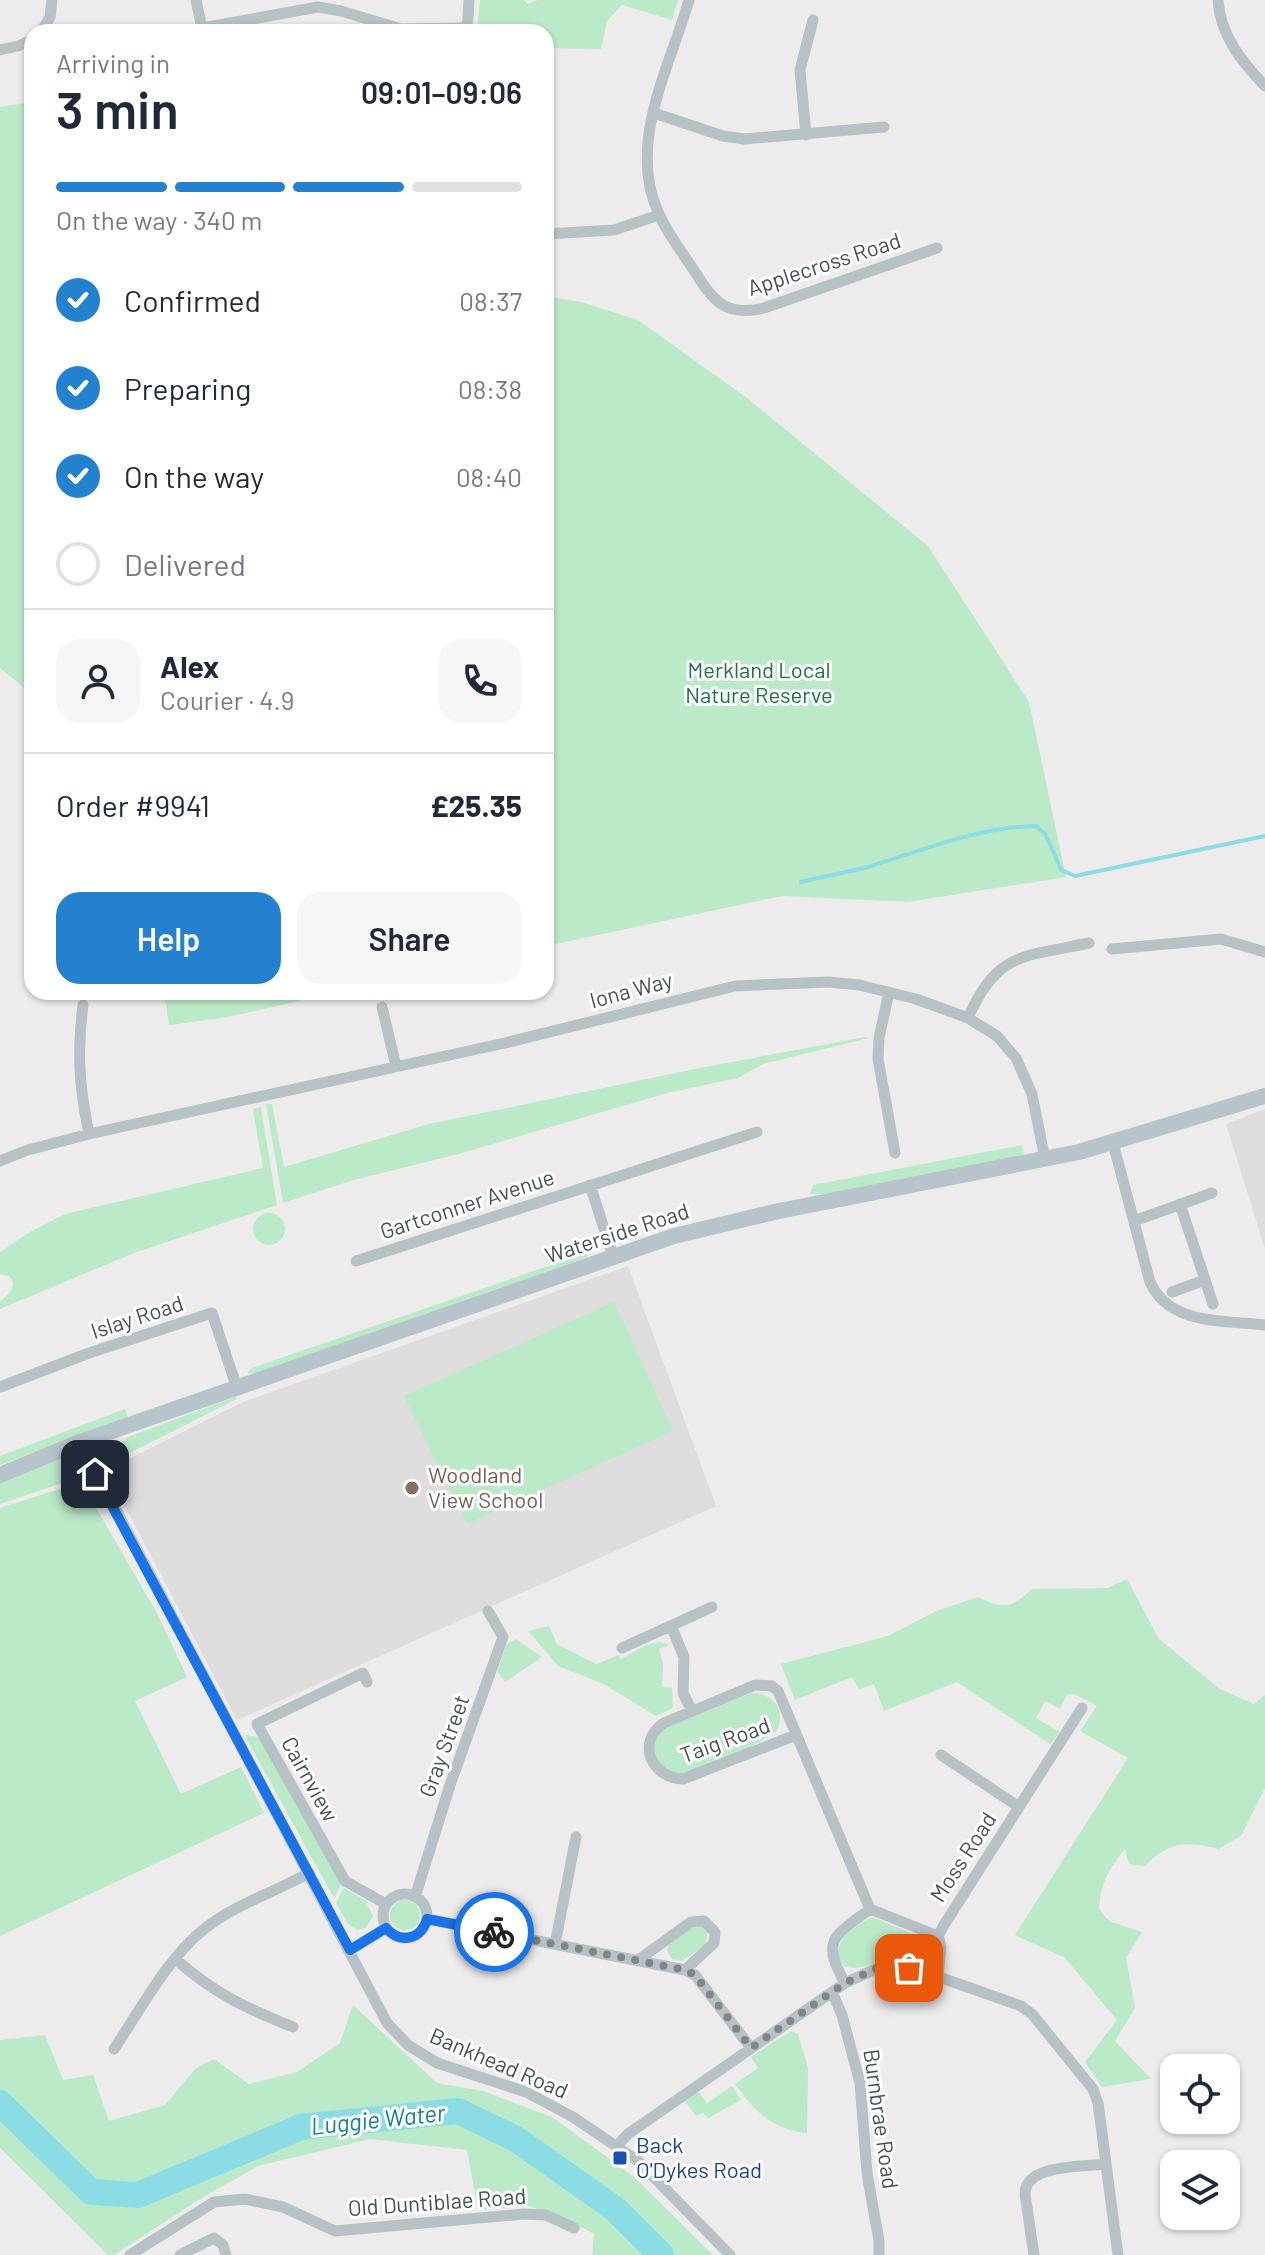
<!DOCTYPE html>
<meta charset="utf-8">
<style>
body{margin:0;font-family:Barlow,sans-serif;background:#f6f6f7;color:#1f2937;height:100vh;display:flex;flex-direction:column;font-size:30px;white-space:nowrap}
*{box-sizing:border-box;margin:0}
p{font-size:26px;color:#747a83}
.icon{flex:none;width:44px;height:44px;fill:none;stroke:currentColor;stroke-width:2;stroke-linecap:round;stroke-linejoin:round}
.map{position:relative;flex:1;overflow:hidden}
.side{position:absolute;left:24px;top:24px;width:530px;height:976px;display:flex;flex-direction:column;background:#fff;border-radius:24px;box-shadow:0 2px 6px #0004}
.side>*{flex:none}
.controls{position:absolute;left:1160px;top:2054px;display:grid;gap:16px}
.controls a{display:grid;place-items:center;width:80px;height:80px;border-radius:16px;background:#fff;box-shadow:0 2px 6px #0004;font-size:40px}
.pin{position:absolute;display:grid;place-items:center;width:68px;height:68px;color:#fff;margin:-34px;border-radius:16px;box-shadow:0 4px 12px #0006}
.courier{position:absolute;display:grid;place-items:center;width:80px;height:80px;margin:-40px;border:6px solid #1a73e8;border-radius:50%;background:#fff;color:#222;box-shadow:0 2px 10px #0007}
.headline em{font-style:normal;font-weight:600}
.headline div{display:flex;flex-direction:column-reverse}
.headline{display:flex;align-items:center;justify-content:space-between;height:136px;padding:0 32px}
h1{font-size:52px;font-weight:600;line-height:60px}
.bar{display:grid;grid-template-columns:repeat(4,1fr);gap:12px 8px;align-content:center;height:96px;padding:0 32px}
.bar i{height:10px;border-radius:6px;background:#e0e1e3}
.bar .current{background:#2481d0}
.bar p{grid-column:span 4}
.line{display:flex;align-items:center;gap:20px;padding:0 32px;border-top:2px solid #e0e1e3}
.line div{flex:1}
.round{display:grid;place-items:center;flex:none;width:84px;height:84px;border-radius:24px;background:#f6f6f7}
ol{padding:0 32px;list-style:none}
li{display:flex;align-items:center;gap:24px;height:88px}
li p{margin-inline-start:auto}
li .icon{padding:8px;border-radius:50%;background:#2481d0;color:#fff;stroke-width:4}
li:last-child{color:#747a83}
li i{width:44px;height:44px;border:4px solid #e0e1e3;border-radius:50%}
.primary-button{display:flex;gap:16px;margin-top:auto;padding:16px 32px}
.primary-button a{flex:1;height:92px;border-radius:24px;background:#2481d0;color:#fff;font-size:32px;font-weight:600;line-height:92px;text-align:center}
.primary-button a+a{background:#f6f6f7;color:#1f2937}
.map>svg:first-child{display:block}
.education{fill:#dfdcdd}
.green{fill:#bbeac8}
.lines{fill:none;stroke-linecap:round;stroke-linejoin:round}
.stream{stroke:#8bdce5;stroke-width:4}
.river{stroke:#8bdce5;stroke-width:26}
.minor{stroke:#b7c2c7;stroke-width:11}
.secondary{stroke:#b8c4cc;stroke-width:16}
.done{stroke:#80878b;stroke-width:8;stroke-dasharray:0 14.4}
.route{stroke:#1a73e8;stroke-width:10}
.education-dot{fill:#8d6e63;stroke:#fff;stroke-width:3}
.transit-dot{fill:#1a4fb4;stroke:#fff;stroke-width:3}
.labels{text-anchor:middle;stroke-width:6;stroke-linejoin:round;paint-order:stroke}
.street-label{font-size:22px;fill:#455157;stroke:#fff}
.park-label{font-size:22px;fill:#1c733e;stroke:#fff}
.education-label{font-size:22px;fill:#785e54;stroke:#fff;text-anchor:start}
.transit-label{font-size:22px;fill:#164399;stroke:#fff;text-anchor:start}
.water-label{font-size:24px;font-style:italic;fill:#15818d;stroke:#fff}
</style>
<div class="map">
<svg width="1265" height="2255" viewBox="0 0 1265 2255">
<rect width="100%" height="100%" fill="#eeebec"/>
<path class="education" d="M 1265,1109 L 1265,1249 L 1226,1124 Z
M 628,1266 L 716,1506 L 237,1720 L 106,1470 L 243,1402 Z"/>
<path class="green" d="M 480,0 L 524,0 L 527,4 L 538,0 L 678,0 L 672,20 L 622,5 L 607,21 L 601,49 L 546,48 L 546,32 L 477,32 Z
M 32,102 L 32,694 L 0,668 L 0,107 Z
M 546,296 L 581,302 L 638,320 L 747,398 L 928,546 L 1029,702 L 1066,877 L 908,902 L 782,896 L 546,946 Z
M 164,992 L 339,992 L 228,1017 L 169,1025 Z
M 865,1037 L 869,1038 L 763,1064 L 738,1078 L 667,1093 L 455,1155 L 357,1179 L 283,1203 L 266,1104 L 272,1104 L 284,1167 L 429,1124 L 705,1067 Z
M 261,1107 L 277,1205 L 134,1253 L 0,1309 L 0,1302 C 8,1294 19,1286 9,1276 L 0,1274 L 0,1252 L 28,1233 L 65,1214 L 263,1168 L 253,1109 Z
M 1022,1145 L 1024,1155 L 1018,1157 L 831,1194 L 810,1194 L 813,1185 Z
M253 1229a16 16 0 1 1 32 0a16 16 0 1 1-32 0Z
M 586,1253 L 588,1257 L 256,1373 L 247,1373 L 252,1368 Z
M 614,1302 L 673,1431 L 467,1524 L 404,1396 Z
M 235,1397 L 237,1399 L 110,1463 L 116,1448 L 128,1437 Z
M 125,1409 L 128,1417 L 0,1465 L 0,1456 Z
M 63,1458 L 73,1461 L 83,1468 L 77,1478 L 0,1504 L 0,1483 Z
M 81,1482 L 158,1615 L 187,1677 L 135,1701 L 181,1794 L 241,1767 L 264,1813 L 0,1936 L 0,1508 Z
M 1127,1579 L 1159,1639 L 1220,1689 L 1254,1704 L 1265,1695 L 1265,1788 L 1241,1836 L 1219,1849 C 1187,1841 1169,1841 1145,1866 L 1129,1864 L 1125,1849 C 1109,1868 1100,1884 1099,1909 L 1109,1921 L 1142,1932 L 1126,1958 L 1135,2008 L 1115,2041 L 1151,2079 L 1102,2087 L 1085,2062 L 1117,2020 L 1065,1958 L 1015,1935 L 1128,1758 L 1080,1731 L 1097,1706 L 1074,1694 L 1067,1695 L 1060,1709 L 1045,1701 L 1036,1718 L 1060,1732 L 1050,1744 L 957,1682 L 884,1711 L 874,1684 L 859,1689 L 852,1677 L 795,1700 L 781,1664 L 888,1636 L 934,1612 L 978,1597 C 1004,1610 1011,1608 1032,1589 L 1108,1588 Z
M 549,1626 L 557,1644 L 596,1664 L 619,1655 L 621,1659 C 635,1652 656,1636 669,1645 L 659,1649 L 663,1664 L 662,1687 L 672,1688 L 673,1708 L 656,1716 L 604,1684 L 558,1666 L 528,1631 Z
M 516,1639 L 542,1657 L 505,1682 L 497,1671 L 507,1644 Z
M 751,1693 C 773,1693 785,1708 778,1729 C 770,1740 695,1775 681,1774 C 670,1774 660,1768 656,1758 C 651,1746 657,1738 663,1729 Z
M 247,1735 L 260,1738 L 341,1884 L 334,1898 L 245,1736 Z
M 344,1888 L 368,1902 L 367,1904 L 373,1916 L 366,1928 L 357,1930 L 348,1924 L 336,1903 Z
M390 1915a15 15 0 1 1 30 0a15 15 0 1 1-30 0Z
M 872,1917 L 928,1940 L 935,1951 L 932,1959 C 917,1968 899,1959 882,1962 C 868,1964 858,1971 844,1966 C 827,1944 853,1927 872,1917 Z
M 700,1926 L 708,1932 L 705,1945 L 682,1961 L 672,1959 L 667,1951 C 670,1938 687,1928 700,1926 Z
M 353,2005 L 437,2083 L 483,2091 L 552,2117 L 633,2176 L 713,2255 L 592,2255 L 594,2234 L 558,2215 L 528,2206 L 478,2210 L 467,2150 L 370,2139 L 258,2166 L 200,2199 L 114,2255 L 108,2255 L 0,2148 L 0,2040 L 45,2035 L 63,2080 L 93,2075 L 109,2121 L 165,2105 L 196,2068 L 214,2059 L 249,2084 L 297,2072 L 340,2043 Z
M 791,2031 L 798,2034 L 808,2068 L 807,2133 C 772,2130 755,2111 735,2084 L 758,2068 L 751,2057 Z
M 732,2086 L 741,2100 L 708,2118 L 703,2113 L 696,2116 L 684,2100 L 698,2091 L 707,2103 Z"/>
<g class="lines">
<path class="stream" d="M 801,882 C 823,876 846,873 868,867 C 923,850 978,827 1036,826 L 1046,835 L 1061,870 L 1075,876 L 1265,836"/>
<path class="river" d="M 0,2103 L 91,2192 L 138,2195 L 301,2127 L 458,2111 L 516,2139 L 615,2209 L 661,2255"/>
<path class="minor" d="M 196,0 L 202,28 L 318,7 L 341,11 L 401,29 L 467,28
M 689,0 C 670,67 626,145 659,214 C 668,235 683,253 695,272 C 714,302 726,317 764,308 L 937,248
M 1218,0 C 1220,35 1242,62 1265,86
M 41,32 L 50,17 L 52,0
M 467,32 L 469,0
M 0,50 L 18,46 L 32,40
M 654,113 L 723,136 L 744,139 L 884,127
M 806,135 L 800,70 L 813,20
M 546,234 L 614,230 L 659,215
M 1112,949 L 1221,939 L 1265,952
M 889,992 L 879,1038 L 878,1059 L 895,1153
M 83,1005 C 77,1055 79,1085 89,1134
M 382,1007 L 396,1066
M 968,1018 C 997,951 1024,957 1089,943
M 1113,1143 L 1150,1282 C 1170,1326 1224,1320 1265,1325
M 0,1161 L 28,1150 L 89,1134 L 505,1043 L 735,986 L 828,982 L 859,985 L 916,999 L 968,1018 L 997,1036 L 1016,1058 L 1032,1094 L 1045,1159
M 590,1185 L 613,1256
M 1180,1204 L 1213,1304
M 1134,1221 L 1212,1193
M 356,1261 L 757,1132
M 1172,1292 L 1205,1280
M 0,1387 L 89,1353 L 212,1313 L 237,1388
M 80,1442 L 387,2023 L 408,2045 L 437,2063 L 526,2092 L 573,2117 L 638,2161 L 730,2255
M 671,1626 L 684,1657 L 683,1693 L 692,1711
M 622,1648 L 712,1607
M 367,1682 L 363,1673 L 257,1724 L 345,1881 L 386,1904
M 796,1735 L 683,1779 C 652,1778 635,1743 664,1723 L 755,1685 L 772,1686 L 778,1691 L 870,1909 L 938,1936
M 941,1755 L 1019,1807
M383 1916a22 22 0 1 1 44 0a22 22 0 1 1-44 0Z
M 415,1897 L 450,1785 L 503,1637 L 488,1611
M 427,1919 L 685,1970 L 695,1975 L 751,2048
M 555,1944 L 576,1837
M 350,1950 L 386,1928
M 175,1959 C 216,1994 243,2007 293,2027
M 637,1961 L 691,1922 L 704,1921 L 715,1932 L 714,1943 L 685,1970
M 938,1977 L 941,1947 L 938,1936 L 944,1925 L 1082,1708
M 845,1983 C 820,1939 835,1936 870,1909
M 832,1992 L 842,2015 L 860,2083 L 867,2173 L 879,2241 L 879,2255
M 114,2049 C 141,2009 166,1960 204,1929 C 234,1905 275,1892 309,1873
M 617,2146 L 628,2134 L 845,1983 L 880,1967 L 895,1966 L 922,1971 L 1021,2006 L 1032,2014 L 1093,2089 L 1098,2103 L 1118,2255
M 130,2255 L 214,2202 L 245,2199 L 283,2207 L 335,2231 L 524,2214 L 546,2215 L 574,2228
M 180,2255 L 214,2238 L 223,2245 L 226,2255
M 1034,2255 L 1025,2194 C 1025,2164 1083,2167 1106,2164"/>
<path class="secondary" d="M 0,1475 L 80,1442 L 674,1236 L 779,1211 L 1079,1152 L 1265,1096"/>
</g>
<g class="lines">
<path class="done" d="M 494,1932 L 685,1970 L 695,1975 L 751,2048 L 845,1983 L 880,1967 L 909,1968"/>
<path class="route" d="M 95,1474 L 350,1950 L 386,1928 C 400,1944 421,1940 427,1919 L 494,1932"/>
</g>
<circle class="education-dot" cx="412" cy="1488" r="8"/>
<rect class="transit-dot" x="612" y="2150" width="16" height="16" rx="4"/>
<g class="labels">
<g class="street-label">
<text transform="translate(824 264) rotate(-18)" y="8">Applecross Road</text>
<text transform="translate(631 990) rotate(-15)" y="8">Iona Way</text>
<text transform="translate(467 1204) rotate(-18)" y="8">Gartconner Avenue</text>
<text transform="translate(617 1233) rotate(-18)" y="8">Waterside Road</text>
<text transform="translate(137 1317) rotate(-18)" y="8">Islay Road</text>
<text transform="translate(725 1740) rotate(-20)" y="8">Taig Road</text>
<text transform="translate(444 1746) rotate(-70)" y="8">Gray Street</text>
<text transform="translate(310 1779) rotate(61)" y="8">Cairnview</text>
<text transform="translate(963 1857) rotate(-57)" y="8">Moss Road</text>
<text transform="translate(499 2063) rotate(23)" y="8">Bankhead Road</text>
<text transform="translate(881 2119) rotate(82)" y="8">Burnbrae Road</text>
<text transform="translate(437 2202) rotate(-4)" y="8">Old Duntiblae Road</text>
</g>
<g class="park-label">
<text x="759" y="678">Merkland Local<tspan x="759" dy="25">Nature Reserve</tspan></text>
</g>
<g class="education-label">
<text x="428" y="1483">Woodland<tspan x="428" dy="25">View School</tspan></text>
</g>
<g class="transit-label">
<text x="636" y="2153">Back<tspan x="636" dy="25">O'Dykes Road</tspan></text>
</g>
<g class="water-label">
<text transform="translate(378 2120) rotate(-6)" y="8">Luggie Water</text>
</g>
</g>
</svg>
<div class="controls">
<a><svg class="icon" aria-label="locate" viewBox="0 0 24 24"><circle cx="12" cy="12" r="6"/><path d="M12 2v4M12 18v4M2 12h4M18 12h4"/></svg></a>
<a><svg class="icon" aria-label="layers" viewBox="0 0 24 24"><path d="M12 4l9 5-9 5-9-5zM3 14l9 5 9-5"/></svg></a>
</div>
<div class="pin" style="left:909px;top:1968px;background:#ea580c"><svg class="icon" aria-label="bag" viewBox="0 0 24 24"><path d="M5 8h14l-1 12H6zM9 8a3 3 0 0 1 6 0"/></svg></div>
<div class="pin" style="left:95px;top:1474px;background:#1f2937"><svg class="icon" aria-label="home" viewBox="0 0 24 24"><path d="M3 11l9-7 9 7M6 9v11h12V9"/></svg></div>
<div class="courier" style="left:494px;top:1932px"><svg class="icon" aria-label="bike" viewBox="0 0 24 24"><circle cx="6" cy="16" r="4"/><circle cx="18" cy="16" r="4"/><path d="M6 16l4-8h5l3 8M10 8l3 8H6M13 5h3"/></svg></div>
<section class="side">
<div class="headline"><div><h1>3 min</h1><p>Arriving in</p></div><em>09:01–09:06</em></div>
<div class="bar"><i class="current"></i><i class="current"></i><i class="current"></i><i></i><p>On the way · 340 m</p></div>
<ol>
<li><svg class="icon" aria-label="check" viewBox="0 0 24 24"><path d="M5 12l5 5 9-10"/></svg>Confirmed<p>08:37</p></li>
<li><svg class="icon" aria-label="check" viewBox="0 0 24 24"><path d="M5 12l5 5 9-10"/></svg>Preparing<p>08:38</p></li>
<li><svg class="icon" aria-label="check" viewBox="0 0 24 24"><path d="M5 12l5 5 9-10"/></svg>On the way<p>08:40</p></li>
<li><i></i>Delivered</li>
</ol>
<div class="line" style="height:144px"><a class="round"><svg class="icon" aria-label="person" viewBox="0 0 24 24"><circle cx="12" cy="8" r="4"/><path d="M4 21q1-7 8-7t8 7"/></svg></a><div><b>Alex</b><p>Courier · 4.9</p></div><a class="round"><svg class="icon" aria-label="phone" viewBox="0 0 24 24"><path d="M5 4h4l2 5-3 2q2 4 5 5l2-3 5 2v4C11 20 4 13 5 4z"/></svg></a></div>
<div class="line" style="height:104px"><div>Order #9941</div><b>£25.35</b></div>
<div class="primary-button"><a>Help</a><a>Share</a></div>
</section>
</div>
